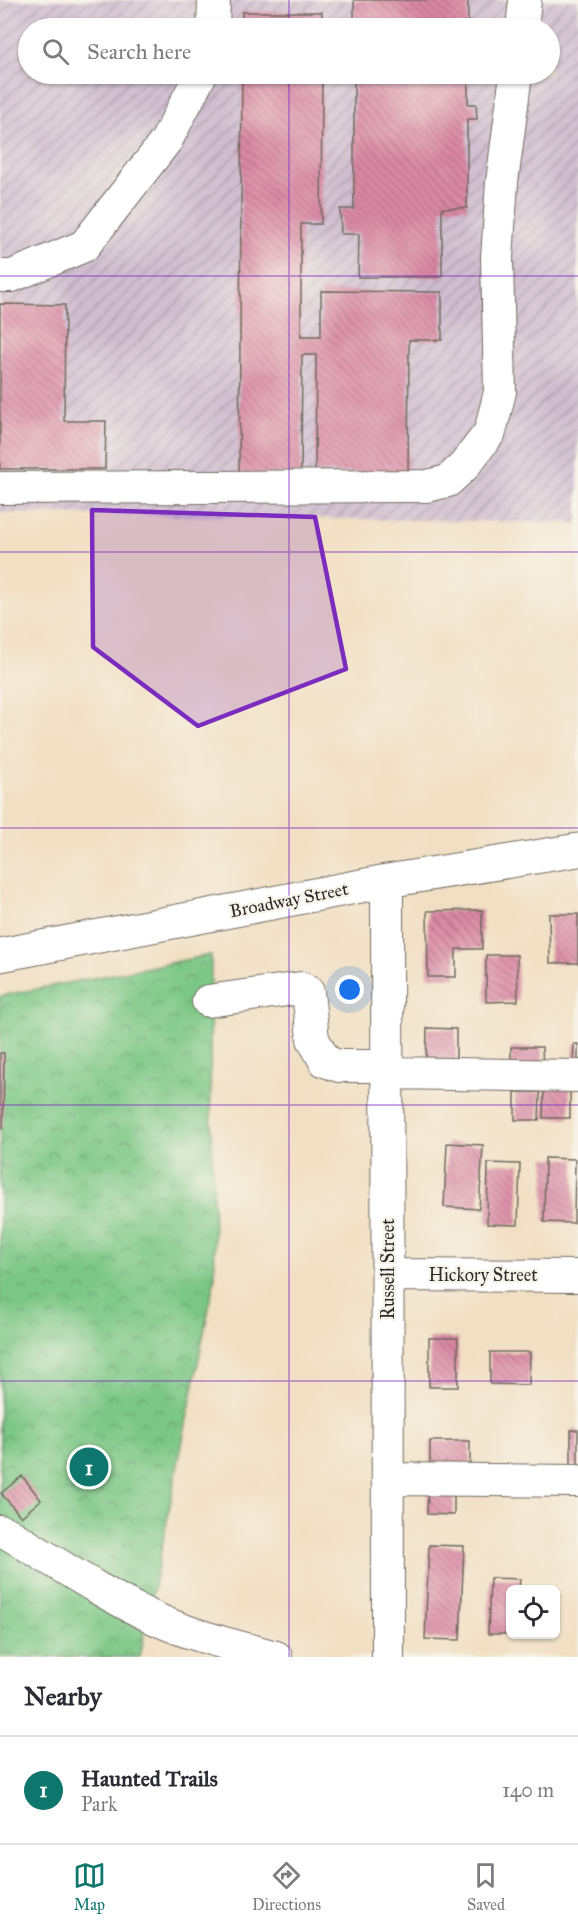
<!DOCTYPE html>
<html lang="en">
<head>
<meta charset="utf-8">
<style>
	:root { --surface:#fff; --page:#f2f2f3; --text:#2b2b33; --muted:#7c7c81; --line:#e1e1e2; --accent:#0f766e }
	body { margin:0; font-family:"IM FELL Great Primer",serif; background:var(--page); color:var(--text) }
	.controls { position:absolute; right:18px; bottom:18px; display:grid; overflow:hidden; border-radius:9px; box-shadow:0 2px 4px #0004 }
	.controls button { width:54px; height:54px; display:grid; place-items:center; padding:0; border:0; border-bottom:2px solid var(--line); background:var(--surface); color:var(--text); font:30px sans-serif }
	.you { position:absolute; left:350px; top:990px; width:21px; height:21px; margin:-15px; border:4px solid #fff; border-radius:50%; background:#1a73e8; box-shadow:0 0 0 9px #1a73e833 }
	.badge { display:grid; place-items:center; width:39px; height:39px; border-radius:50%; background:var(--accent); color:#fff; font-size:20px; font-weight:700 }
	.pin { position:absolute; translate:-50% -50%; border:3px solid #fff; box-shadow:0 2px 6px #0006 }
	.list { margin:0; padding:0; list-style:none }
	h2 { display:flex; justify-content:space-between; align-items:center; height:78px; margin:0; padding:0 24px; font-size:26px }
	h2 small { font-size:20px; font-weight:400; color:var(--muted) }
	.list li { display:grid; grid-template-columns:39px 1fr auto; gap:18px; align-items:center; box-sizing:border-box; height:108px; padding:0 24px; border-top:2px solid var(--line) }
	.list b { display:block; font-size:22px; white-space:nowrap }
	.list p { margin:0; font-size:20px; white-space:nowrap; color:var(--muted) }
	.list em { font-size:20px; font-style:normal; color:var(--muted) }
	.icon { flex:none; width:33px; height:33px; fill:none; stroke:currentColor; stroke-width:2; stroke-linecap:round; stroke-linejoin:round }
	.map { position:relative; flex:none; width:578px; height:1657px; overflow:hidden }
	.search { position:absolute; background:var(--surface); box-shadow:0 2px 4px #0004; left:18px; right:18px; top:18px; height:66px; display:flex; align-items:center; gap:15px; box-sizing:border-box; padding:0 21px; border-radius:33px; color:var(--muted); font-size:22px }
	.sheet { height:186px; background:var(--surface) }
	nav { display:flex; justify-content:space-around; align-items:center; box-sizing:border-box; height:84px; border-top:2px solid var(--line); background:var(--surface); font-size:16px; color:var(--muted) }
	nav a { display:grid; justify-items:center; gap:3px }
	nav .on { color:var(--accent) }
	.map>svg:first-child { display:block }
	.industrial { fill:url(#industrial-furrows); fill-rule:evenodd }
	.park { fill:url(#park-crowns); stroke:#537958; stroke-width:1.5 }
	.building { fill:url(#building-back-hatch) }
	.lines { fill:none; stroke-linecap:round; stroke-linejoin:round }
	.minor-casing { stroke:#706a60; stroke-width:34 }
	.major-casing { stroke:#706a60; stroke-width:35 }
	.minor { stroke:#fff; stroke-width:32 }
	.major { stroke:#fff; stroke-width:33 }
	.marked { fill:#7b2cbf; fill-opacity:0.2; stroke:#7b2cbf; stroke-width:4.5; stroke-linejoin:round }
	.grid { fill:none; stroke:#7b2cbf; stroke-width:1.5; stroke-opacity:0.55 }
	.labels { text-anchor:middle; dominant-baseline:central; stroke-width:4.5; stroke-linejoin:round; paint-order:stroke }
	.street-label { font-size:18px; fill:#2b2b2b; stroke:#f7f3e8 }
</style>
</head>
<body>
<div class="map">
<svg width="578" height="1657" viewBox="0 0 578 1657">
	<defs>
		<pattern id="industrial-furrows" width="10" height="10" patternUnits="userSpaceOnUse" patternTransform="scale(1.5)"><rect width="10" height="10" fill="#cfbdcf"/><path d="M-1 1l2-2M0 10L10 0M9 11l2-2" fill="none" stroke="#a89aa8"/></pattern>
		<pattern id="park-crowns" width="20" height="18" patternUnits="userSpaceOnUse" patternTransform="scale(1.5)"><rect width="20" height="18" fill="#7bc785"/><path d="M2 6a3 3 0 1 1 6 0M12 15a3 3 0 1 1 6 0" fill="none" stroke="#65a26d"/></pattern>
		<pattern id="building-back-hatch" width="6" height="6" patternUnits="userSpaceOnUse" patternTransform="scale(1.5)"><rect width="6" height="6" fill="#db88a4"/><path d="M-1 5l2 2M0 0l6 6M5-1l2 2" fill="none" stroke="#b26f86"/></pattern>
	</defs>
	<rect width="100%" height="100%" fill="#f7f3e8"/>
	<filter id="ink" filterUnits="userSpaceOnUse"><feTurbulence type="fractalNoise" baseFrequency=".0167" numOctaves="2"/><feDisplacementMap in="SourceGraphic" scale="12" xChannelSelector="R" yChannelSelector="G"/><feConvolveMatrix kernelMatrix="1 2 1 2 8 2 1 2 1" color-interpolation-filters="sRGB"/></filter>
	<filter id="wash" filterUnits="userSpaceOnUse"><feTurbulence type="fractalNoise" baseFrequency=".008" numOctaves="4" result="noise"/><feDisplacementMap in="SourceGraphic" scale="24" xChannelSelector="R" yChannelSelector="G"/><feGaussianBlur stdDeviation="1.35" result="paint"/><feColorMatrix in="noise" values="0 0 0 0 0 0 0 0 0 0 0 0 0 0 0 0 0 1.4 0 .05"/><feComposite in="paint" operator="in"/></filter>
	<g filter="url(#wash)">
		<rect width="100%" height="100%" fill="#f1dfc3"/>
		<path class="industrial" d="M 0,0 L 578,0 L 578,523 L 0,513 ZM 28,28 L 550,28 L 550,74 L 28,74 Z"/>
		<path class="park" d="M 211,955 L 210,1064 L 215,1277 L 140,1657 L 0,1657 L 0,996 Z"/>
		<g id="blocks">
			<path class="building" d="M 354,0 L 468,0 L 468,28 L 354,28 Z
				M 242,12 L 322,12 L 322,28 L 242,28 Z
				M 242,74 L 322,74 L 321,224 L 301,224 L 301,336 L 321,336 L 321,291 L 442,292 L 442,340 L 409,340 L 408,473 L 315,472 L 316,355 L 302,355 L 301,474 L 239,474 Z
				M 354,74 L 468,74 L 468,104 L 476,104 L 477,119 L 467,119 L 467,208 L 442,208 L 442,277 L 358,277 L 359,234 L 341,234 L 340,209 L 354,209 Z
				M 0,304 L 65,305 L 64,421 L 106,421 L 105,469 L 0,469 Z
				M 482,910 L 482,949 L 456,949 L 456,977 L 428,977 L 427,911 Z
				M 549,914 L 578,914 L 578,963 L 550,963 Z
				M 486,955 L 517,955 L 518,1001 L 486,1002 Z
				M 427,1028 L 456,1029 L 456,1067 L 426,1067 Z
				M 574,1044 L 578,1044 L 578,1070 L 573,1070 Z
				M 511,1047 L 542,1047 L 543,1069 L 511,1069 Z
				M 0,1053 L 4,1053 L 3,1128 L 0,1128 Z
				M 544,1087 L 570,1087 L 570,1118 L 543,1118 Z
				M 515,1092 L 540,1092 L 539,1120 L 515,1120 Z
				M 447,1143 L 483,1145 L 479,1209 L 444,1207 Z
				M 545,1158 L 575,1159 L 574,1223 L 544,1222 Z
				M 488,1163 L 520,1164 L 518,1225 L 487,1224 Z
				M 429,1338 L 458,1338 L 458,1387 L 429,1387 Z
				M 490,1352 L 530,1352 L 529,1385 L 490,1384 Z
				M 571,1430 L 578,1430 L 578,1466 L 571,1466 Z
				M 430,1441 L 470,1441 L 470,1471 L 430,1471 Z
				M 22,1476 L 41,1500 L 21,1517 L 1,1493 Z
				M 428,1489 L 454,1490 L 454,1515 L 427,1514 Z
				M 429,1545 L 464,1546 L 460,1640 L 425,1639 Z
				M 490,1578 L 520,1579 L 519,1590 L 510,1590 L 510,1634 L 488,1634 Z"/>
		</g>
	</g>
	<g filter="url(#ink)">
		<use href="#blocks" fill-opacity="0" stroke="#706a60" stroke-width="1.5"/>
		<g class="lines">
			<g class="minor-casing">
				<path id="minor" d="M 213,28 L 214,0
					M 522,28 L 525,0
					M 0,276 L 12,276 L 84,246 L 166,141 L 201,74
					M 0,488 L 427,486 L 448,481 L 464,466 L 490,432 L 500,392 L 497,258 L 502,182 L 516,74
					M 387,881 L 388,1657
					M 208,1001 L 301,988 L 308,992 L 313,1039 L 325,1061 L 339,1066 L 387,1066
					M 387,1073 L 578,1076
					M 388,1275 L 578,1276
					M 388,1479 L 578,1481
					M 0,1531 L 7,1533 C 55,1562 103,1594 154,1618 C 192,1636 236,1646 276,1657"/>
			</g>
			<g class="major-casing">
				<path id="major" d="M 0,955 L 387,881 L 578,850"/>
			</g>
			<use href="#minor" class="minor"/>
			<use href="#major" class="major"/>
		</g>
	</g>
	<path class="marked" d="M 92,510 L 315,517 L 346,669 L 198,726 L 93,647 Z"/>
	<path class="grid" d="M 289,0 L 289,28M 289,74 L 289,1657M 0,276 L 578,276M 0,552 L 578,552M 0,828 L 578,828M 0,1105 L 578,1105M 0,1381 L 578,1381"/>
	<g class="labels">
		<g class="street-label">
			<text transform="translate(289 900) rotate(-11)">Broadway Street</text>
			<text transform="translate(388 1269) rotate(-90)">Russell Street</text>
			<text x="483" y="1275">Hickory Street</text>
		</g>
	</g>
</svg>
<div class="controls">
<button><svg class="icon" aria-label="locate" viewBox="0 0 24 24"><circle cx="12" cy="12" r="6"/><path d="M12 2v4M12 18v4M2 12h4M18 12h4"/></svg></button>
</div>
<div class="you"></div>
<div class="pin badge" style="left:89px;top:1467px">1</div>
<div class="search"><svg class="icon" aria-label="search" viewBox="0 0 24 24"><circle cx="10" cy="10" r="6"/><path d="M15 15l6 6"/></svg>Search here</div>
</div>
<section class="sheet">
<h2>Nearby<small></small></h2>
<ul class="list">
<li><span class="badge">1</span><div><b>Haunted Trails</b><p>Park</p></div><em>140 m</em></li>
</ul>
</section>
<nav>
<a class="on"><svg class="icon" aria-label="map" viewBox="0 0 24 24"><path d="M3 6l6-2 6 2 6-2v14l-6 2-6-2-6 2zM9 4v14M15 6v14"/></svg>Map</a>
<a><svg class="icon" aria-label="directions" viewBox="0 0 24 24"><path d="M12 3l9 9-9 9-9-9zM9 14v-3h6M13 9l2 2-2 2"/></svg>Directions</a>
<a><svg class="icon" aria-label="saved" viewBox="0 0 24 24"><path d="M7 4h10v16l-5-4-5 4z"/></svg>Saved</a>
</nav>
</body>
</html>
